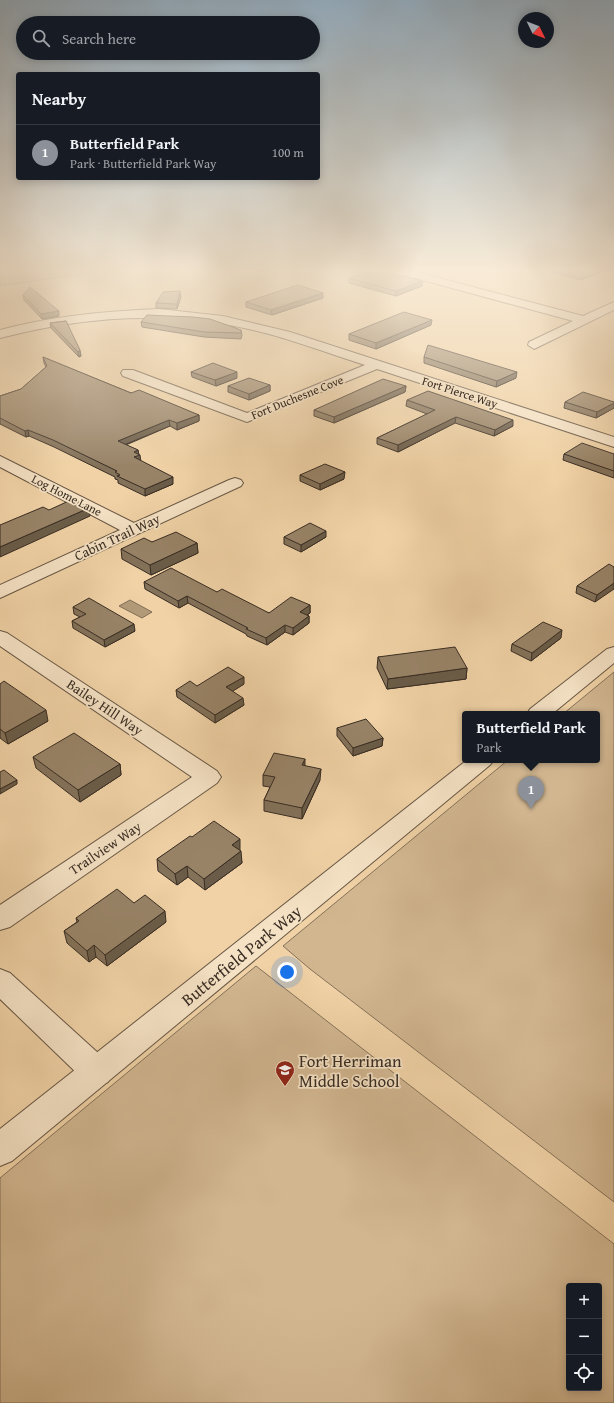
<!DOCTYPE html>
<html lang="en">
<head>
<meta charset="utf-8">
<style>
	:root { --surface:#171b24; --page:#242831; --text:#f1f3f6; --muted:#9ea1a6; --line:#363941; --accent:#8c9099 }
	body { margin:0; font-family:"Gentium Book Plus",serif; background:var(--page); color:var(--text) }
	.controls { position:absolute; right:12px; bottom:12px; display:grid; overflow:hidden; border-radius:4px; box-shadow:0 2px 10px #0003 }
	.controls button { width:36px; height:36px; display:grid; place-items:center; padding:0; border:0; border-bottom:1px solid var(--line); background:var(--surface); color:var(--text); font:20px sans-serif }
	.compass { position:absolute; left:518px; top:12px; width:36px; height:36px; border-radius:50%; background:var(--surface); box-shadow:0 2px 10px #0003; rotate:133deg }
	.you { position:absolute; left:287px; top:972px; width:14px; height:14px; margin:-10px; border:3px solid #fff; border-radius:50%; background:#1a73e8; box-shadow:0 0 0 6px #1a73e833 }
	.badge { display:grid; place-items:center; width:26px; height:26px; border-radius:50%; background:var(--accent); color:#fff; font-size:13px; font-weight:700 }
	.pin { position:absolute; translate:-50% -33px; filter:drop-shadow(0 1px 2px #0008) }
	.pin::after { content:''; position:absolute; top:21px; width:14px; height:12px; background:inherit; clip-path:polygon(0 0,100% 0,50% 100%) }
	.popup { position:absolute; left:462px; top:711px; width:138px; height:52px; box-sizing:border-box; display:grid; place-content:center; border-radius:4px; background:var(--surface); filter:drop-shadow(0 1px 3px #0005); font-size:13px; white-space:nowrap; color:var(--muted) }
	.popup b { font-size:15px; color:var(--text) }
	.popup::after { content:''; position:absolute; left:50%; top:100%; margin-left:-8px; border:8px solid transparent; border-top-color:var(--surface) }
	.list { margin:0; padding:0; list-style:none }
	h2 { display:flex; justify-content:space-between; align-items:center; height:52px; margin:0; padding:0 16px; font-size:17px }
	h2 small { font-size:13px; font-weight:400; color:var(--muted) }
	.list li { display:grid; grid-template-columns:26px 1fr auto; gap:12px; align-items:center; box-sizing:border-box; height:56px; padding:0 16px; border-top:1px solid var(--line) }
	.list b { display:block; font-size:15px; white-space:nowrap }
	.list p { margin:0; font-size:13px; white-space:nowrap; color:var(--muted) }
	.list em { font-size:13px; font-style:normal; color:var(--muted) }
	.icon { flex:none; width:22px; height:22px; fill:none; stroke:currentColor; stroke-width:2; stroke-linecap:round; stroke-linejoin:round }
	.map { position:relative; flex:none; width:614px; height:1403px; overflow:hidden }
	.search { position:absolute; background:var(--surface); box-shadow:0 2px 10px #0003; left:16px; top:16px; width:304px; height:44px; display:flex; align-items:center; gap:10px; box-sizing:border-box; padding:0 14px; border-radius:22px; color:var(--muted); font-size:15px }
	.panel { position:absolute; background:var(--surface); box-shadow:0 2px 10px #0003; left:16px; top:72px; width:304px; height:108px; border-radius:4px }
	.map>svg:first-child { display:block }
	.green { fill:#d1b690; stroke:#85725a; fill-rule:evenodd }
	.water { fill:#b29a79; stroke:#826e57 }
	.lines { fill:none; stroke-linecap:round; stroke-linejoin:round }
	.minor-casing { stroke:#675644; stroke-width:2 }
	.tertiary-casing { stroke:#675644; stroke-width:2 }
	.minor { fill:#f5e2c5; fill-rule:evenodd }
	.tertiary { fill:#f5e2c5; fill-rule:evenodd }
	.wall { fill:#837159; stroke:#392d23 }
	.shaded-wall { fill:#6a5c48; stroke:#392d23 }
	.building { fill:#988367; stroke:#392d23 }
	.labels { text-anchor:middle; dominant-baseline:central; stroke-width:3.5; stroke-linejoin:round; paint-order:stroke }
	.far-street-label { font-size:12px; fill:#392d23; stroke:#f5e2c5 }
	.street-label { font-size:14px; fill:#392d23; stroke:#f5e2c5 }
	.near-street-label { font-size:17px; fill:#392d23; stroke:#f5e2c5 }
	.near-poi-label { font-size:17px; fill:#392d23; stroke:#f5e2c5; text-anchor:start }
</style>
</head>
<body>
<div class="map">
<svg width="614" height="1403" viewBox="0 0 614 1403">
	<rect width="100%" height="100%" fill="#f0d2a6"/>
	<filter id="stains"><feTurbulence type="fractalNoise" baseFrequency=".005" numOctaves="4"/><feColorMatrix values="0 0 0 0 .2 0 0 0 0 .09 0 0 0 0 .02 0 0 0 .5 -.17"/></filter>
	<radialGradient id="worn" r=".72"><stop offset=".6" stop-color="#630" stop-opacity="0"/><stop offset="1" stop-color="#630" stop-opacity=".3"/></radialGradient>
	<path class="green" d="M 0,269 L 117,269 L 0,286 Z
		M 614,672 L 614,1202 L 310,969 L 283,946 L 508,760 L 597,760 L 597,714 L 563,714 Z
		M 256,966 L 614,1244 L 614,1403 L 0,1403 L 0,1178 ZM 569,1286 L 599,1286 L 599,1388 L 569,1388 Z"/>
	<path class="water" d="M 130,600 L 152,612 L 142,618 L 119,606 Z"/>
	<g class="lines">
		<g class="minor-casing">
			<path id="minor" d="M 393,269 L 416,272 L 583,316 L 614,302 L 614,310 L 534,349 L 528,345 L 529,342 L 573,321 L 415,278 L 392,274 L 391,272 Z
				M 604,269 L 614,269 L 614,273 L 605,271 Z
				M 159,309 L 223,316 L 290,332 L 614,437 L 614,447 L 377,369 L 247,422 L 123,376 L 121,373 L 123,370 L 133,370 L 247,413 L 365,365 C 318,350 271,331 222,324 C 145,312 75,319 0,338 L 0,330 C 52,316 106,311 159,309 Z
				M 0,456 L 134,523 L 229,480 L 235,478 L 241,480 L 243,483 L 241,486 L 0,598 L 0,585 L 120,530 L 0,467 Z
				M 0,631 L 7,633 L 217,771 L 221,777 L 217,783 L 10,927 L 0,930 L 0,905 L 192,777 L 0,646 Z
				M 0,969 L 10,973 L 108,1062 L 113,1072 L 108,1082 L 97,1086 L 86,1082 L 0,999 Z"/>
		</g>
		<g class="tertiary-casing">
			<path id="tertiary" d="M 614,647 L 614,663 L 552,714 L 527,714 L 530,709 L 607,649 Z
				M 467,760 L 494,760 L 490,765 L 12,1161 L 0,1166 L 0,1129 Z"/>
		</g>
		<use href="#minor" class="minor"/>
		<use href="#tertiary" class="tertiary"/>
	</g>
	<path class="wall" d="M 540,269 L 603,269 L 603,271 L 581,280 Z
		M 349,278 L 422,281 L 422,286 L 396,296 L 349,283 Z
		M 23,295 L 59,316 L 42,319 L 24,300 Z
		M 181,297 L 177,309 L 156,308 L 156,303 Z
		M 323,298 L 272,315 L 246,307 L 246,302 Z
		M 66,321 L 81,356 L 79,357 L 51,328 L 50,323 Z
		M 141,322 L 241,330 L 242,335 L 241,339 L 204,337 L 142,327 Z
		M 431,325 L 376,349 L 349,340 L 349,334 Z
		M 43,357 L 131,393 L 199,415 L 199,421 L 177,430 L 170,426 L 126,445 L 138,450 L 140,461 L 173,484 L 145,496 L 118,483 L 118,480 L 115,479 L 115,477 L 54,447 L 29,436 L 26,437 L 0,424 L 0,396 L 21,389 L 46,367 L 44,363 Z
		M 424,357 L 516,378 L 496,387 L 424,363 Z
		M 191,372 L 237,378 L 216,386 L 192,377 Z
		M 270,385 L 270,391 L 249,400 L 228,392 L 228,386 Z
		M 406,386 L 405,392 L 334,423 L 314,416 L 314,410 Z
		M 407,400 L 513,426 L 494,436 L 455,423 L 398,452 L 377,444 L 377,438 L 427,414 L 406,406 Z
		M 565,402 L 614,402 L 614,408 L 596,418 L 564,408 Z
		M 564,454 L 614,454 L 614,478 L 563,460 Z
		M 300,475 L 344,479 L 320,490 L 300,481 Z
		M 284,537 L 326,537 L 301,552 L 284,544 Z
		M 152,542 L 197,543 L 198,553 L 151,575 L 122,559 L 121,549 Z
		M 614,567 L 595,602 L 576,593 L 577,586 Z
		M 144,582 L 217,592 L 269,613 L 310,605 L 310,613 L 307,615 L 309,616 L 309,623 L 293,635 L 285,632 L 267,645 L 247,636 L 246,634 L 188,603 L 179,608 L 145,589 Z
		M 73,607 L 135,631 L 105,647 L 73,628 L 72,621 L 80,617 L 74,614 Z
		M 561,638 L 531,661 L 511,651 L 512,644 Z
		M 378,657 L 467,668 L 466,679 L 387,689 L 377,668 Z
		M 0,684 L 48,721 L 8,744 L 0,738 Z
		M 244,684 L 232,691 L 244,705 L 215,723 L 177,697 L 176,690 L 197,686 Z
		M 337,728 L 383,738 L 382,746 L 353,756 L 337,736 Z
		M 33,757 L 120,764 L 121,775 L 80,802 L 36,768 Z
		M 305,766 L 320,780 L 302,819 L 264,811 L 264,800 L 270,787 L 263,786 L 263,775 Z
		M 192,837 L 240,851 L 242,863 L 205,890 L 188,877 L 177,885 L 158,871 L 157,859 Z
		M 134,903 L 166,922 L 107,966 L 96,957 L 89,962 L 67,943 L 64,931 L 77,922 L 76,918 Z"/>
	<path class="shaded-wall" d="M 588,269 L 603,269 L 603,271 L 581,280 L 582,272 Z
		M 422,281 L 422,286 L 396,296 L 396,291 Z
		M 180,291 L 181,297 L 177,309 L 177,304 Z
		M 323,293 L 323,298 L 272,315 L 271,310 Z
		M 59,311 L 59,316 L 42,319 L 41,314 Z
		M 432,320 L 431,325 L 376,349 L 376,343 Z
		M 80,350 L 81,356 L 79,357 L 78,352 Z
		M 237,372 L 237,378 L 216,386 L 215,380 Z
		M 517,372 L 516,378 L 496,387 L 497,381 Z
		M 270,385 L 270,391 L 249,400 L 249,394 Z
		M 406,386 L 405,392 L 334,423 L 334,417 Z
		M 614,403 L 614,408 L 596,418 L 597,412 Z
		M 199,415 L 199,421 L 177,430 L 177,423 Z
		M 456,417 L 455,423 L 398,452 L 398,445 Z
		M 169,420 L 170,426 L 119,447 L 118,441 Z
		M 513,420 L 513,426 L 494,436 L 495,430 Z
		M 28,430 L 29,436 L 26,437 L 25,431 Z
		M 138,450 L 139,455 L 140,455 L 141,462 L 135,464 L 134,452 Z
		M 345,472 L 344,479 L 320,490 L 320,484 Z
		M 173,477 L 173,484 L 145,496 L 145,489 Z
		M 89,508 L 90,516 L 0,557 L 0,547 Z
		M 326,531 L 326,537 L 301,552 L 301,545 Z
		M 197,543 L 198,553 L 151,575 L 150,565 Z
		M 614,583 L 614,589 L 595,602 L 597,595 Z
		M 187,596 L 188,603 L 179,608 L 178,601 Z
		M 310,605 L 310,613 L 300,619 L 300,612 Z
		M 309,616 L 309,623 L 293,635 L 293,628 Z
		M 134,624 L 135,631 L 105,647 L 104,640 Z
		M 285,625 L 285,632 L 267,645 L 266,638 Z
		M 562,630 L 561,638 L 531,661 L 532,653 Z
		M 467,668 L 466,679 L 387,689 L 388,679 Z
		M 244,677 L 244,684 L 227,695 L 226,687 Z
		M 243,698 L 244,705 L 215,723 L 215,715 Z
		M 46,710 L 48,721 L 8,744 L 5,733 Z
		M 383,738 L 382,746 L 353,756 L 353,748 Z
		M 305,759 L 305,771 L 302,765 Z
		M 120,764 L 121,775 L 80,802 L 78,790 Z
		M 321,769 L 320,780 L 302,819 L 302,808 Z
		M 17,780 L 17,784 L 0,794 L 0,789 Z
		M 240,839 L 240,851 L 232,845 Z
		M 241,851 L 242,863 L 205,890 L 204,879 Z
		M 187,866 L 188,877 L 177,885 L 175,874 Z
		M 165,911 L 166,922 L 107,966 L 105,955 Z
		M 94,945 L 96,957 L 89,962 L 87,951 Z"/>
	<path class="building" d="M 373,269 L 378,269 L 422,281 L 396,291 L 349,278 Z
		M 573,269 L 588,269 L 582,272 Z
		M 298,285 L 323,293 L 271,310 L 246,302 Z
		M 30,287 L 59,311 L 41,314 L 23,295 Z
		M 180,291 L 177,304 L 156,303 L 163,292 Z
		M 404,312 L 432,320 L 376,343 L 349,334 Z
		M 147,315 L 193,317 L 210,319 L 241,330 L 241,333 L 204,332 L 141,322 Z
		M 66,321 L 80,350 L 78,352 L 50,323 Z
		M 428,345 L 517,372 L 497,381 L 424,357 Z
		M 43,357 L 131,393 L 139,390 L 199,415 L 177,423 L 169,420 L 118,441 L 138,450 L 134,452 L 140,455 L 134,457 L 173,477 L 145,489 L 117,476 L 120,475 L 115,472 L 117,471 L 53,440 L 28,430 L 25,431 L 0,418 L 0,396 L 21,389 L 47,366 Z
		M 213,363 L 237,372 L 215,380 L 191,372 Z
		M 249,378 L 270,385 L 249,394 L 228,386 Z
		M 383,379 L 406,386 L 334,417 L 314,410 Z
		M 428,391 L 513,420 L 495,430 L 456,417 L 398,445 L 377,438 L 435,410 L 407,400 Z
		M 583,392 L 614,402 L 614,403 L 597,412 L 565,402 Z
		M 582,443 L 614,454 L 614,471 L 564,454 Z
		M 325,464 L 345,472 L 320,484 L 300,475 Z
		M 73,499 L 89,508 L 0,547 L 0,525 L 43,507 L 49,510 Z
		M 310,523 L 326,531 L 301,545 L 284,537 Z
		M 176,532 L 197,543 L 150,565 L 121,549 L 144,538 L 152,542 Z
		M 609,564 L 614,567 L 614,583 L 597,595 L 577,586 Z
		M 171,568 L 217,592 L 222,589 L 269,613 L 291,597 L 310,605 L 300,612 L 309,616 L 293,628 L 285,625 L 266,638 L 246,629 L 248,628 L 187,596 L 178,601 L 144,582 Z
		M 89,598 L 134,624 L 104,640 L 72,621 L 86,614 L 73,607 Z
		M 543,622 L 562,630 L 532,653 L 512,644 Z
		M 455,647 L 467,668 L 388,679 L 378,657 Z
		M 228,667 L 244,677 L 226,687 L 243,698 L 215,715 L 176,690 L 190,681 L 197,686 Z
		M 4,681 L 46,710 L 5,733 L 0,729 L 0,684 Z
		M 366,719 L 383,738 L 353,748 L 337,728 Z
		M 74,733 L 120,764 L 78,790 L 33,757 Z
		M 274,753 L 305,759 L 302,765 L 321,769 L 302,808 L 264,800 L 275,777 L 263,775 Z
		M 4,770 L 17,780 L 0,789 L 0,772 Z
		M 214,821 L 240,839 L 232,845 L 241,851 L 204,879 L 187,866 L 175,874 L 157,859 L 190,836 L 192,837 Z
		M 117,889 L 134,903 L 145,895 L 165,911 L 105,955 L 94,945 L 87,951 L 64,931 L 79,921 L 76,918 Z"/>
	<linearGradient id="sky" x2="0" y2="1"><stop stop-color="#92aabc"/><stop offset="0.58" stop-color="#f8ebd7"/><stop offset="1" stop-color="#f8ebd7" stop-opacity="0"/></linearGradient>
	<rect width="614" height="466" fill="url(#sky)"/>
	<defs>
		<g id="school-pin" transform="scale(1)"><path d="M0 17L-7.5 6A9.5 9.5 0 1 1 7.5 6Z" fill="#8f2418" stroke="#f5e2c5"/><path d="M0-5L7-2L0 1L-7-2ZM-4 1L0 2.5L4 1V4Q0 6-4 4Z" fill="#fff"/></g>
	</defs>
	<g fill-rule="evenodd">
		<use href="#school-pin" x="285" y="1070"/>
	</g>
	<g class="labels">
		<g class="far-street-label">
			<text transform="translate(460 392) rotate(18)">Fort Pierce Way</text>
			<text transform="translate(297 397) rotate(-22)">Fort Duchesne Cove</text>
			<text transform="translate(67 495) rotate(27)">Log Home Lane</text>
		</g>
		<g class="street-label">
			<text transform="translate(117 537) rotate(-25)">Cabin Trail Way</text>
			<text transform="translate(105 707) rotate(34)">Bailey Hill Way</text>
			<text transform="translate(105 848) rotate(-34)">Trailview Way</text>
		</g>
		<g class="near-street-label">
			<text transform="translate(241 955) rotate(-39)">Butterfield Park Way</text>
		</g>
		<g class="near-poi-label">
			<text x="299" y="1060">Fort Herriman<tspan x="299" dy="20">Middle School</tspan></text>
		</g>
	</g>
	<rect width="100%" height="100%" filter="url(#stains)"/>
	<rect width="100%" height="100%" fill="url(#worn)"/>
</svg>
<div class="controls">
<button>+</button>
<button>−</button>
<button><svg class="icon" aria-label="locate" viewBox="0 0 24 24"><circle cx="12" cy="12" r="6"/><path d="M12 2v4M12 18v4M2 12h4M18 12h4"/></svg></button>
</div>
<svg class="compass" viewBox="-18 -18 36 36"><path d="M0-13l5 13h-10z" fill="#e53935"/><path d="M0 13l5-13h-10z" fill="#9ea1a6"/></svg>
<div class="you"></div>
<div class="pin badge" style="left:531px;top:809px">1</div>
<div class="popup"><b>Butterfield Park</b>Park</div>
<div class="search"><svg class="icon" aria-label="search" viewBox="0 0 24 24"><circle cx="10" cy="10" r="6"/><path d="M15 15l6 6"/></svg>Search here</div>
<section class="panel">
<h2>Nearby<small></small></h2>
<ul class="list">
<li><span class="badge">1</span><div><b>Butterfield Park</b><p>Park · Butterfield Park Way</p></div><em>100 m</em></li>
</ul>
</section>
</div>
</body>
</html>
